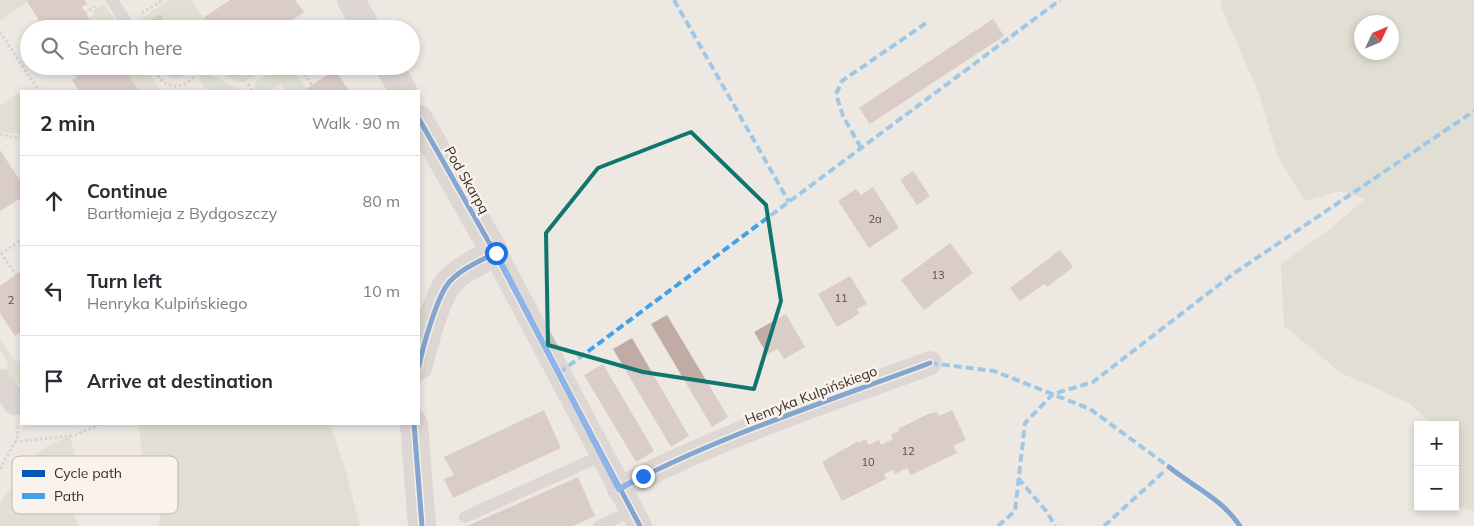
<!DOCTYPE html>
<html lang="en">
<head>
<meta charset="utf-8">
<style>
	:root { --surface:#fff; --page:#f7f7f7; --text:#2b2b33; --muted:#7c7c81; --line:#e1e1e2 }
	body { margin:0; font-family:Mulish,sans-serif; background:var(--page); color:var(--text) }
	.controls { position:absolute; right:15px; bottom:15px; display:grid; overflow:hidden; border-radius:0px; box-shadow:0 2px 8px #0003 }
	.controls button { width:45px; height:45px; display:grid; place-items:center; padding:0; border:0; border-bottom:1px solid var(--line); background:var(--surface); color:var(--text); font:25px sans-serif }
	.compass { position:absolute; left:1354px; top:15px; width:45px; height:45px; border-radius:50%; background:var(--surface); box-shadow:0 2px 8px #0003; rotate:46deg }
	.stop { position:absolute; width:15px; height:15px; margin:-11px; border:4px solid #1a73e8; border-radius:50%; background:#fff }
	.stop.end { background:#1a73e8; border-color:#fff; box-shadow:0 1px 5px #0008 }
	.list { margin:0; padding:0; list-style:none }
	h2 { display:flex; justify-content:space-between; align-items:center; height:65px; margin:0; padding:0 20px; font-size:21px }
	h2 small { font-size:16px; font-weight:400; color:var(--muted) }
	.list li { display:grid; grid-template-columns:32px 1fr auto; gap:15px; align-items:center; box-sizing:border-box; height:90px; padding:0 20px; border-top:1px solid var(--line) }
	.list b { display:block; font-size:19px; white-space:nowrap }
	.list p { margin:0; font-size:16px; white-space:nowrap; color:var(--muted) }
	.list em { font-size:16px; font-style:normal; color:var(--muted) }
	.icon { flex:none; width:28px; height:28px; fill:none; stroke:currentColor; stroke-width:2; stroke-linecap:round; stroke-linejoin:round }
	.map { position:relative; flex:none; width:1474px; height:526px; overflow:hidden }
	.search { position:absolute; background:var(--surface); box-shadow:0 2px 8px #0003; left:20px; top:20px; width:400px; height:55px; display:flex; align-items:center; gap:12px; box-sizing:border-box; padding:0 18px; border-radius:28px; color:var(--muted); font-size:19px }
	.panel { position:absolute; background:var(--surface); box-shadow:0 2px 8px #0003; left:20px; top:90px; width:400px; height:335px; border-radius:0px }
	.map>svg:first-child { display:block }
	.green { fill:#d1d3be; fill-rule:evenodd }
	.building { fill:#c1aba5 }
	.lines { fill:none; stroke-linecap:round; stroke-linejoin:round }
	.path { stroke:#c0b8b4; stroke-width:3; stroke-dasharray:2.5 2.5; stroke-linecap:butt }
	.service { stroke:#c7c0bc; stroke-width:12 }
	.minor { stroke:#c7c0bc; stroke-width:24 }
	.tertiary { stroke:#c7c0bc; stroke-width:28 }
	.quiet { stroke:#3fa3eb; stroke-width:4; stroke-dasharray:8 4; stroke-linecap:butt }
	.cycleway-casing { stroke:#faf2eb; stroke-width:8 }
	.cycleway { stroke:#0057b8; stroke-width:5 }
	.route { stroke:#1a73e8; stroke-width:6 }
	.marked { fill:none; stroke:#0f766e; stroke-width:4; stroke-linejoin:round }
	.labels { text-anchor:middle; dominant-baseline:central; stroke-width:5; stroke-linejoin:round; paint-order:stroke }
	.number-label { font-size:11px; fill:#5a4c49 }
	.street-label { font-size:14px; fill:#382d2a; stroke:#faf2eb }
	.key { fill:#faf2eb; stroke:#c0b7b1; stroke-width:1 }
	.key-label { font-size:14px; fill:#382d2a }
</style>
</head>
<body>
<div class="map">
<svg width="1474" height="526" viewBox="0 0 1474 526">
	<rect width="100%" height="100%" fill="#eee8e3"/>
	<path class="green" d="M 0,0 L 30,0 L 0,21 Z
		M 169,0 L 191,0 L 210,29 L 168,29 L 159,14 L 139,28 L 137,25 L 139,20 Z
		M 1222,0 L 1474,0 L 1474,511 L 1455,506 L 1455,425 L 1433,425 L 1409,403 L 1341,373 L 1284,326 L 1281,264 L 1330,229 L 1365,199 L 1339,191 L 1305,201 L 1278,157 L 1259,94 L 1220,4 ZM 1362,22 L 1392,22 L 1392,52 L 1362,52 Z
		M 104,4 L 121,29 L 96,29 L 89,18 L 94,15 L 92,11 Z
		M 163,66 L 191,66 L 191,67 C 187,77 179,81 169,77 Z
		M 207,66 L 235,66 L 242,77 L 259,66 L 269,66 L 244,82 L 238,82 Z
		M 279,66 L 291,66 L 306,89 L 286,91 L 281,84 L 270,91 L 257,91 L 254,86 L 256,82 L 275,69 L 276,71 Z
		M 141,68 L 146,69 L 161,91 L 139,91 L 129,76 Z
		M 203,71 L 243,91 L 211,91 L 208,87 L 205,89 L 199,80 Z
		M 21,91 L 21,135 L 0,131 L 0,106 Z
		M 0,339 L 14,360 L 21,362 L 21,384 L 12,381 L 5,371 L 8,363 L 0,350 Z
		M 139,424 L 330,424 L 347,475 L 360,526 L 158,526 L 161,513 L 144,477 Z
		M 70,435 L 79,472 L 74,514 L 78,526 L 0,526 L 0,502 L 38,452 Z"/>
	<path class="building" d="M 30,0 L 85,0 L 87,4 L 82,7 L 96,29 L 38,29 L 35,23 L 39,20 L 27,2 Z
		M 230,0 L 295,0 L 304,12 L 279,29 L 210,29 L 203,18 Z
		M 160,14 L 169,28 L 148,29 L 145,24 Z
		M 993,19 L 1004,36 L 870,124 L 859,108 Z
		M 69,66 L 129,66 L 133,73 L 129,76 L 139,91 L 79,91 L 72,80 L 77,77 Z
		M 335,70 L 349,91 L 303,91 L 315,83 Z
		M 0,150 L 21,182 L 21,198 L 0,211 Z
		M 913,171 L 930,196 L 917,205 L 900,180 Z
		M 873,187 L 899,228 L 869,248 L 838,201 L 856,189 L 861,195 Z
		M 950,243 L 973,273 L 924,310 L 901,280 Z
		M 1060,250 L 1073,267 L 1047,287 L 1044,284 L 1020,301 L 1010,288 Z
		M 21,271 L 21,332 L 15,336 L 0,313 L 0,286 Z
		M 850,276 L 867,304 L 857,309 L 859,314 L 837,327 L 818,294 Z
		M 786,314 L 805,347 L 784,359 L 778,349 L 767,354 L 754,332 Z
		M 667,315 L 728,417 L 712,427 L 651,324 Z
		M 632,338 L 689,436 L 671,447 L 613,349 Z
		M 603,364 L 654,451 L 636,462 L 584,375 Z
		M 544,410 L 561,448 L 453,498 L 444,479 L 454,475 L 444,457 Z
		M 952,410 L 966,440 L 953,446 L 957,453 L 911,475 L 907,468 L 895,474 L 893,470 L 884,474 L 886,479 L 842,501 L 822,462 L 858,441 L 858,443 L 866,439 L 869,445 L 879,440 L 881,445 L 893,439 L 891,435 L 899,431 L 898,429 L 928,414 L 937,412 L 939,416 Z
		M 578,477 L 595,516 L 573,526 L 467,526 Z"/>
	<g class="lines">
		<path class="path" d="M 85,13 L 95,6
			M 142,13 L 163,0
			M 0,32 L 39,91
			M 154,66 C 160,93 192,92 199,66
			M 299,66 L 312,85
			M 130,68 L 132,66
			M 248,84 L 252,91
			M 0,134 L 21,139
			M 1,253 L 16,275
			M 1,254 L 21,240
			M 15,442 L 76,435 L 100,424
			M 0,469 L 18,436 L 17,426"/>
		<path class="service" d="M 112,0 L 130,29
			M 465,517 L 601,456
			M 599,526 L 632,511"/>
		<path class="minor" d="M 495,253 L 640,526
			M 0,381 L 15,403 L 21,399
			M 619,489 C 718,436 826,402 930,363"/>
		<path class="tertiary" d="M 351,0 L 367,29
			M 389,66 L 403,91
			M 419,119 L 495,253 C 480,261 458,270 447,285 C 436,301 423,346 419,366
			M 414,424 L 422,526"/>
		<path class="quiet" d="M 674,0 L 789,202
			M 861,148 L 843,116 L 836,94 L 842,81 L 929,21
			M 930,363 L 994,371 L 1090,409 L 1172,469
			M 559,373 L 1060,0
			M 1018,478 L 1047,512 L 1055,526
			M 998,526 L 1015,511 L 1025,423 L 1053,394 L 1093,382 L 1233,274 L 1474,111
			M 1104,526 L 1169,467"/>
		<g class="cycleway-casing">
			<path id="cycleway" d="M 419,119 L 495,253 L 640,526
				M 419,366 C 423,346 436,301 447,285 C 458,270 480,261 495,253
				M 414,424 L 422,526
				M 1169,467 C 1195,488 1221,498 1240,526
				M 619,489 C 718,436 826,402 930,363"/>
		</g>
		<use href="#cycleway" class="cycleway"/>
	</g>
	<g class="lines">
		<path class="route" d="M 496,253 L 619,489 L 643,476"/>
	</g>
	<path d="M0 0H1474V526H0ZM 691,132 L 766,205 L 781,301 L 754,389 L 643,372 L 548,345 L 546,233 L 598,168 Z" fill="#eee8e3" fill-opacity=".55" fill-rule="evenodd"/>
	<path class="marked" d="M 691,132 L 766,205 L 781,301 L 754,389 L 643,372 L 548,345 L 546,233 L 598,168 Z"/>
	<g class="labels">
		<g class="number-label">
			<text x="875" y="219">2a</text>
			<text x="938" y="275">13</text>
			<text x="841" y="298">11</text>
			<text x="11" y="300">2</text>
			<text x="908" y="451">12</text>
			<text x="868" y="462">10</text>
		</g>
		<g class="street-label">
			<text transform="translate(467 180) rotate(60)">Pod Skarpą</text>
			<text transform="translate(811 395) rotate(-21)">Henryka Kulpińskiego</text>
		</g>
	</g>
	<rect x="12" y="456" width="166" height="58" rx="8" class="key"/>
	<rect x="22" y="470" width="23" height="7" fill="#0057b8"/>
	<rect x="22" y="493" width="23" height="6" fill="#3fa3eb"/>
	<g class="key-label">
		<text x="54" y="478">Cycle path</text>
		<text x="54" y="501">Path</text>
	</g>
</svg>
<div class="controls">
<button>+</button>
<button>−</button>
</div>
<svg class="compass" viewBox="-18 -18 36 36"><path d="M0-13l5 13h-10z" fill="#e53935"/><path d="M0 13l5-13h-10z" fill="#7c7c81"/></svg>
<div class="stop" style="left:496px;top:253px"></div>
<div class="stop end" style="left:643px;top:476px"></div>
<div class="search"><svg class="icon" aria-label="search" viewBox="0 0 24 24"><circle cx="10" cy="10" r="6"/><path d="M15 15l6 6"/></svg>Search here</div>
<section class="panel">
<h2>2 min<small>Walk · 90 m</small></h2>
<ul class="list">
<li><svg class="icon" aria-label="ahead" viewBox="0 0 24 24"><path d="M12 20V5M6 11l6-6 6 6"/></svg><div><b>Continue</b><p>Bartłomieja z Bydgoszczy</p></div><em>80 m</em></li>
<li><svg class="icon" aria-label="left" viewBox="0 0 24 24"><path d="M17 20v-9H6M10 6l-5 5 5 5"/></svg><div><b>Turn left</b><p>Henryka Kulpińskiego</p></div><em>10 m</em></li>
<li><svg class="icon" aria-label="arrive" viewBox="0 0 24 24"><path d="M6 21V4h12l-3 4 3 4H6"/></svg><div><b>Arrive at destination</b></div></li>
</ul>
</section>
</div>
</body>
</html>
